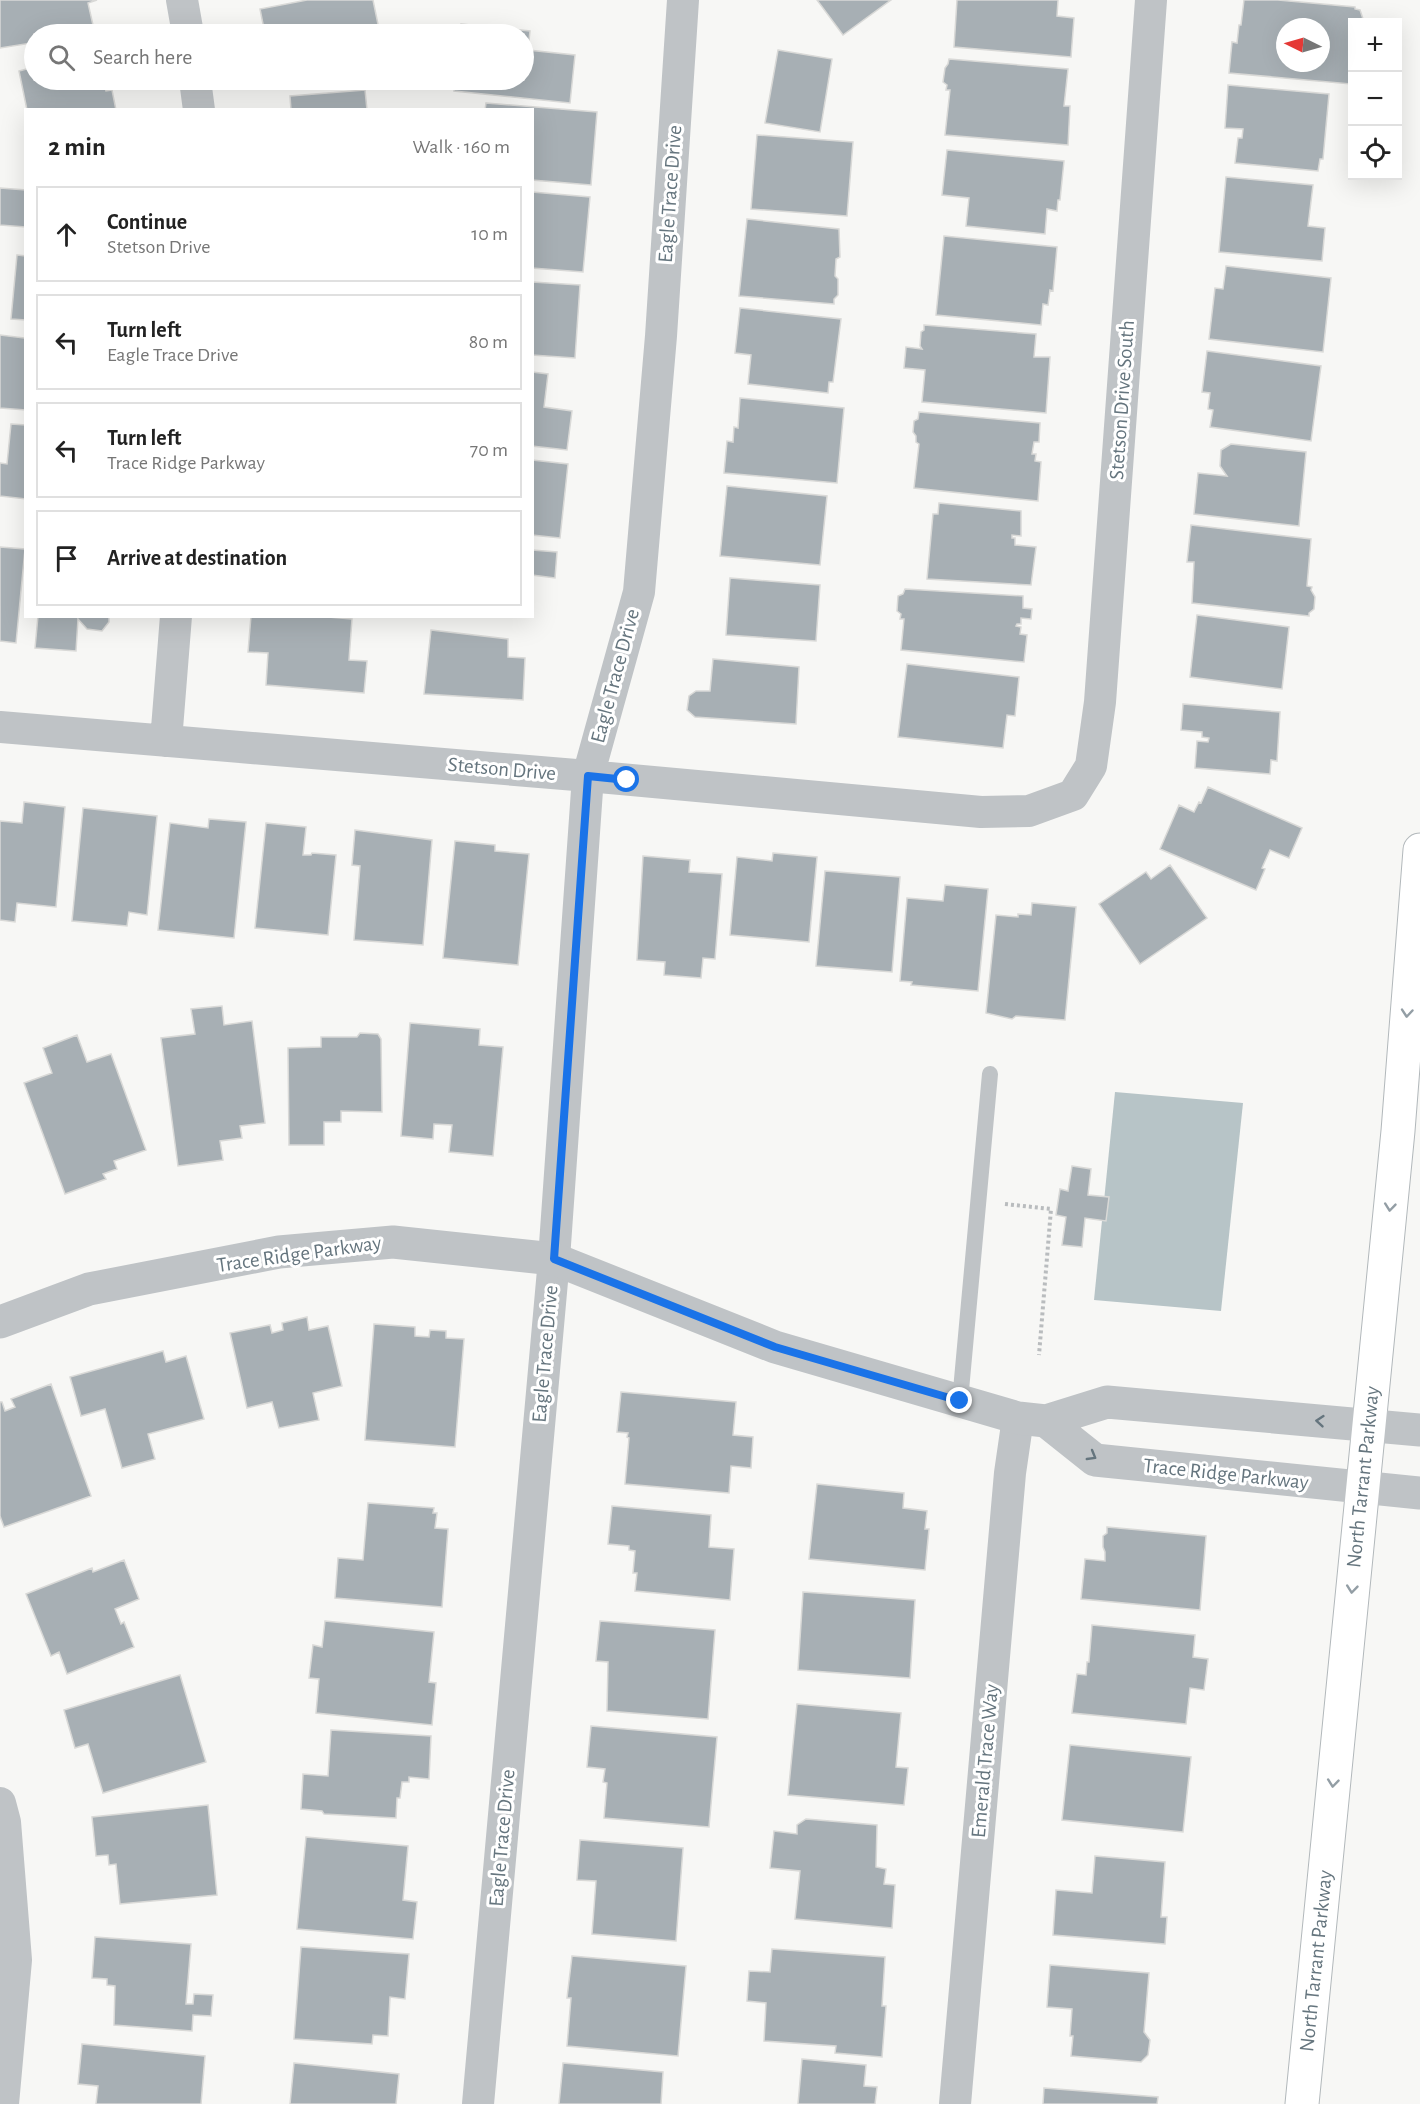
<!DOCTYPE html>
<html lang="en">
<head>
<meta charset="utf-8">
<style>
	:root { --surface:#fff; --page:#f2f2f2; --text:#222; --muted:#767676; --line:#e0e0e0 }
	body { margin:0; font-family:"Alegreya Sans",sans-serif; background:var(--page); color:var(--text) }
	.controls { position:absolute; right:18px; top:18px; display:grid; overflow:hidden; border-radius:0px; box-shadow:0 6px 24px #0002 }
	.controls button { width:54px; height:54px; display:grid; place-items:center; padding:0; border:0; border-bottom:2px solid var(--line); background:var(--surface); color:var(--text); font:30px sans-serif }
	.compass { position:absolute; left:1276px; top:18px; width:54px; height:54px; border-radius:50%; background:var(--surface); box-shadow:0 6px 24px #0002; rotate:275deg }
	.stop { position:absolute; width:18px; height:18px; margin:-14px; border:4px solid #1a73e8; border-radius:50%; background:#fff }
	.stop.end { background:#1a73e8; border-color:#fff; box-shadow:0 2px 6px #0008 }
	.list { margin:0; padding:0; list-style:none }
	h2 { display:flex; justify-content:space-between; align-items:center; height:78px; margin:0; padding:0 24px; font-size:26px }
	h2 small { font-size:20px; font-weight:400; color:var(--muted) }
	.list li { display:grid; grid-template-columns:39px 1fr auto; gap:18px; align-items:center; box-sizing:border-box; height:96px; margin:0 12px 12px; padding:0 12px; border:2px solid var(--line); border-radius:0px }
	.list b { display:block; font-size:22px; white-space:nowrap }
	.list p { margin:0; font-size:20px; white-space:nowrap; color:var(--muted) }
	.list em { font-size:20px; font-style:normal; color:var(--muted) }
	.icon { flex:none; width:33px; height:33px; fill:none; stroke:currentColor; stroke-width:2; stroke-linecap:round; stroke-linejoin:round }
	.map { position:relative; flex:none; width:1420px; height:2104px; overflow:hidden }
	.search { position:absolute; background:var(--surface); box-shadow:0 6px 24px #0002; left:24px; top:24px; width:510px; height:66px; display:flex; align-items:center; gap:15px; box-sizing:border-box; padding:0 21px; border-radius:33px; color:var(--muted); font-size:22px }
	.panel { position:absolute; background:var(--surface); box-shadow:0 6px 24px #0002; left:24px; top:108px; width:510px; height:510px; border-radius:0px }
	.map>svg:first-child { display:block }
	.water { fill:#b7c4c7 }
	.building { fill:#a7afb4; stroke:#d9d9d7; stroke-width:1.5; fill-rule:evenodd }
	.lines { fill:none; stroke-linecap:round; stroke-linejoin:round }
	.primary-casing { stroke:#b2b8bb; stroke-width:35 }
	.path { stroke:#b9bcbe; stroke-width:4; stroke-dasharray:3 3; stroke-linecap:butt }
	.service { stroke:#bfc3c6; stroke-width:16 }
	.minor { stroke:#bfc3c6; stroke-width:32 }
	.tertiary { stroke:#bfc3c6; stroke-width:33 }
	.primary { stroke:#fff; stroke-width:33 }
	.oneway { stroke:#939ea5 }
	.oneway2 { stroke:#65757e }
	.route { stroke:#1a73e8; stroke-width:8 }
	.labels { text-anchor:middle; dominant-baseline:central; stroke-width:6; stroke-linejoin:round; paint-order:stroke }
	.street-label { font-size:21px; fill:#65757e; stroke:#fff }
</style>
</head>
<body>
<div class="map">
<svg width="1420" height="2104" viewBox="0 0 1420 2104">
	<rect width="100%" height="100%" fill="#f7f7f5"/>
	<path class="water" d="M 1115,1092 L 1243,1103 L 1221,1311 L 1094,1300 Z"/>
	<path class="building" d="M 0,0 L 97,0 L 88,3 L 95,34 L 34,34 L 34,48 L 32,49 L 31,43 L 0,48 Z
		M 307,0 L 373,0 L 380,34 L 265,34 L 260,9 Z
		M 817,0 L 891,0 L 843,35 Z
		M 957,0 L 1058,0 L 1057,16 L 1074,18 L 1071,57 L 954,47 Z
		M 1244,0 L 1278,0 L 1355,7 L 1355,9 L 1360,10 L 1364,22 L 1352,22 L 1351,84 L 1229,73 L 1232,42 L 1237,43 L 1239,25 L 1241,25 ZM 1285,27 L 1321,27 L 1321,63 L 1285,63 Z
		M 461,24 L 530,31 L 528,50 L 575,55 L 570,103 L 454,91 L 456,80 L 524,80 L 524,34 L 460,34 Z
		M 778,50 L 832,59 L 820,132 L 765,123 Z
		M 949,59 L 1068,69 L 1064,106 L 1070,106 L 1068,145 L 945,135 L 950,90 L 946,90 L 947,85 L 943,82 L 945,68 L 948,64 Z
		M 34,67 L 34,80 L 104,80 L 106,91 L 112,90 L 116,110 L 27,110 L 19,71 Z
		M 1228,85 L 1329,94 L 1323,159 L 1320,159 L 1318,171 L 1235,163 L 1238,138 L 1242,138 L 1243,129 L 1225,128 Z
		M 365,90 L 367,110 L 291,110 L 290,96 Z
		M 486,103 L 597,112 L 591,185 L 532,180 L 532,110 L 485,110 Z
		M 757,135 L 853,142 L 847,216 L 751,209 Z
		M 947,150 L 1064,161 L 1060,200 L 1058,200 L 1057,211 L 1047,209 L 1045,234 L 966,226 L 969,198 L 942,195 Z
		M 1226,177 L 1313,185 L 1308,226 L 1325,228 L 1322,261 L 1219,252 Z
		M 0,188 L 26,190 L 26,227 L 0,225 Z
		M 532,192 L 590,197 L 583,272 L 532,268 Z
		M 747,219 L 839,229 L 840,257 L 836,259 L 835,276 L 838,279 L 838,295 L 834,299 L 834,304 L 739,296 Z
		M 944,236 L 1057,247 L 1053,291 L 1050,290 L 1048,305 L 1043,304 L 1041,325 L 936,315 Z
		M 17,255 L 26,256 L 26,320 L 11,319 Z
		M 1226,266 L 1331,278 L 1323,352 L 1209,339 L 1215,288 L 1223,289 Z
		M 532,282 L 580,285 L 575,358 L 532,355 Z
		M 740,308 L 841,319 L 833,382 L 829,382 L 828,393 L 748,384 L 751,355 L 735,353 Z
		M 924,325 L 1036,334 L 1034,357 L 1050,357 L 1046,413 L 922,402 L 925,370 L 904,368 L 906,347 L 922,349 L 920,346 L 921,332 L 924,330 Z
		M 0,335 L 24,338 L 26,336 L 26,410 L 0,408 Z
		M 1207,351 L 1321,366 L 1311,441 L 1210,427 L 1213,410 L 1208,409 L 1210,393 L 1202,392 Z
		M 532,372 L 548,374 L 544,407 L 572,411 L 567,450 L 532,446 Z
		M 740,398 L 844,408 L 837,483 L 724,473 L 727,441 L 733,442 L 734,427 L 738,428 Z
		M 919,412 L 1040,423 L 1039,442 L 1034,442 L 1032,454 L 1036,454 L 1035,461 L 1041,462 L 1038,501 L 914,488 L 919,444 L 916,442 L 916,436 L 913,432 L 914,421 L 918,419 Z
		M 11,424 L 26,425 L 26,499 L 0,496 L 0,463 L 7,464 Z
		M 1231,444 L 1306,452 L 1299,526 L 1194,514 L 1198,473 L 1227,476 L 1220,466 L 1221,450 Z
		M 532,460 L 568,464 L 560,538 L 532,535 Z
		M 727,486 L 827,496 L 820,565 L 720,556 Z
		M 939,503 L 1021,511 L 1021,536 L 1012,535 L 1012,538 L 1015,538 L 1015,545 L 1036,547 L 1031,585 L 927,579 L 933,514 L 938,514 Z
		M 1191,525 L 1311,539 L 1307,586 L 1312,587 L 1311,590 L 1315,597 L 1314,609 L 1309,613 L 1309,616 L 1192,603 L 1194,562 L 1187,562 Z
		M 0,547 L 25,549 L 16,643 L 0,641 Z
		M 532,550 L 557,552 L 555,578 L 532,575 Z
		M 730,578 L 820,585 L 816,641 L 726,635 Z
		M 905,589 L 1023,596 L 1023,608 L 1032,609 L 1031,619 L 1021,618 L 1021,624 L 1017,624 L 1016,626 L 1021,627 L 1020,634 L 1027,635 L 1024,662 L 901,650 L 904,619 L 900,619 L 901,614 L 897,611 L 898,596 L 903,594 Z
		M 1197,615 L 1289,627 L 1282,689 L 1190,677 Z
		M 38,616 L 109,616 L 109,622 L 102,631 L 87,629 L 78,619 L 76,651 L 35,648 Z
		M 251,616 L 316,616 L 352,619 L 349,660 L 367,661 L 364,693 L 266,685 L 268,653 L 248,652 Z
		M 431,630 L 508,639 L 508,657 L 525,658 L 523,700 L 424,694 Z
		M 713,659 L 799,667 L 796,724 L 695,717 L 687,710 L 689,696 L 696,691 L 710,691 Z
		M 907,664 L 1019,677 L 1015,716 L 1007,715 L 1003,748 L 898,737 Z
		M 1183,704 L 1280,712 L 1277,761 L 1271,760 L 1270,774 L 1195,768 L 1197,741 L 1208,742 L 1209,738 L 1202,737 L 1202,732 L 1181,730 Z
		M 1208,787 L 1302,828 L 1289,858 L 1270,850 L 1262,868 L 1265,869 L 1256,890 L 1160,849 L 1179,805 L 1194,812 L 1199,802 L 1201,803 Z
		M 24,802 L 65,807 L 56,907 L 17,903 L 15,922 L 0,920 L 0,821 L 22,823 Z
		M 83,808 L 157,816 L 147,915 L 129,912 L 127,926 L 72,921 Z
		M 209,819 L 246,822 L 234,938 L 158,930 L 170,823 L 208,828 Z
		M 266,823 L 306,827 L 303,855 L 311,855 L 312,853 L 336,855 L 328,935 L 255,928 Z
		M 355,830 L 432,840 L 423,945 L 354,940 L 360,866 L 352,865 Z
		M 455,841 L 495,845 L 495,851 L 529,854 L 518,965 L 443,958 Z
		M 773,853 L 817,857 L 809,942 L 730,935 L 737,857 L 772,861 Z
		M 643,856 L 690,860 L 689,872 L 722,874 L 715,959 L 703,958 L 701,978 L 664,975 L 665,962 L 637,960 Z
		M 1170,865 L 1207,918 L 1140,964 L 1099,904 L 1146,872 L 1151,879 Z
		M 825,871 L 900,877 L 892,972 L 816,966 Z
		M 945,885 L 988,889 L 978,991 L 911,985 L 912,982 L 900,981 L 907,898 L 943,901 Z
		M 1032,903 L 1076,907 L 1065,1020 L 1016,1016 L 1012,1019 L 986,1013 L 996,915 L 1018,917 L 1018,914 L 1031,915 Z
		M 222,1006 L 224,1025 L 252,1021 L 265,1123 L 240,1126 L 242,1138 L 220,1141 L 223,1160 L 178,1166 L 161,1038 L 195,1034 L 191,1009 Z
		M 410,1023 L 480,1029 L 479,1045 L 503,1047 L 493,1156 L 449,1152 L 452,1125 L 434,1124 L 433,1139 L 401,1136 Z
		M 360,1033 L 378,1034 L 381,1039 L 382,1112 L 341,1111 L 341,1122 L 324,1122 L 324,1145 L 289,1145 L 288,1048 L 321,1047 L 321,1037 L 357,1037 Z
		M 77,1035 L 87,1062 L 111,1054 L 146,1150 L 114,1161 L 117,1169 L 103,1174 L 106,1179 L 65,1194 L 24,1083 L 52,1073 L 43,1048 Z
		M 1072,1166 L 1091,1169 L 1088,1195 L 1109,1197 L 1106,1221 L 1085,1218 L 1082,1247 L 1062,1245 L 1066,1217 L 1056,1215 L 1060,1189 L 1068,1191 Z
		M 307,1317 L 309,1330 L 328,1326 L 342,1386 L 313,1393 L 319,1420 L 279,1428 L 272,1402 L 247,1408 L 230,1333 L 270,1325 L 272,1333 L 283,1330 L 282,1323 Z
		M 374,1324 L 415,1327 L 415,1336 L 429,1337 L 430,1330 L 446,1331 L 446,1338 L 464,1339 L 455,1447 L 365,1440 Z
		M 163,1351 L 166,1362 L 186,1356 L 204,1419 L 148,1434 L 155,1459 L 122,1468 L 105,1409 L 81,1416 L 70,1377 Z
		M 51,1384 L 91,1496 L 4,1527 L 0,1516 L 0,1402 L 2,1402 L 5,1411 L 15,1407 L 11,1399 Z
		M 621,1392 L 736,1402 L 733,1435 L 753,1437 L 751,1468 L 731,1466 L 729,1493 L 625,1484 L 629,1438 L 627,1437 L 628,1433 L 617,1432 Z
		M 817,1484 L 904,1493 L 903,1508 L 927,1511 L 925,1529 L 929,1529 L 925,1570 L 809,1559 Z
		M 368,1503 L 434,1508 L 433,1513 L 437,1513 L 435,1528 L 448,1529 L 442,1607 L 335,1598 L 338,1558 L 363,1560 Z
		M 612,1506 L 711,1515 L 709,1547 L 734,1549 L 730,1600 L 635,1591 L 637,1573 L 633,1573 L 635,1551 L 629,1550 L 629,1546 L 608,1544 Z
		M 1107,1527 L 1206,1536 L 1200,1610 L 1081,1599 L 1085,1559 L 1105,1561 L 1105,1552 L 1103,1547 L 1103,1536 L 1107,1533 Z
		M 124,1560 L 139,1599 L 115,1609 L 121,1624 L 124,1622 L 134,1647 L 67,1674 L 59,1652 L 51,1656 L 26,1594 L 92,1568 L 93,1572 Z
		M 803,1592 L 915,1600 L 910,1678 L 798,1670 Z
		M 325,1621 L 434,1632 L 429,1682 L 436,1683 L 432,1725 L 316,1713 L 319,1679 L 309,1678 L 313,1645 L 322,1647 Z
		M 600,1621 L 715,1630 L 708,1719 L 607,1711 L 608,1662 L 596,1661 Z
		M 1092,1625 L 1195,1635 L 1193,1657 L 1208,1659 L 1204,1690 L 1190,1688 L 1186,1724 L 1072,1713 L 1077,1674 L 1086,1675 L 1087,1662 L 1089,1662 Z
		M 180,1675 L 206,1762 L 103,1793 L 88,1744 L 75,1748 L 64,1710 Z
		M 797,1704 L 901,1713 L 896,1767 L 908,1768 L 904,1805 L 788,1795 Z
		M 591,1726 L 717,1737 L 709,1827 L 604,1818 L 607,1783 L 603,1782 L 605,1769 L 587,1767 Z
		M 331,1730 L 431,1736 L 429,1779 L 409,1777 L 409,1782 L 402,1782 L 400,1798 L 397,1798 L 396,1818 L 324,1814 L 322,1811 L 301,1809 L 303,1774 L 328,1776 Z
		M 1070,1745 L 1191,1757 L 1183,1832 L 1062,1820 Z
		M 208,1805 L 217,1895 L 120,1904 L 116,1864 L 109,1865 L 108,1855 L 96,1856 L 92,1817 Z
		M 806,1819 L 877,1825 L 876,1867 L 886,1869 L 884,1884 L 895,1885 L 892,1928 L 795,1919 L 800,1871 L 770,1868 L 774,1831 L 797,1834 L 797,1825 Z
		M 306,1837 L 408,1846 L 403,1900 L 417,1902 L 413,1939 L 297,1929 Z
		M 580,1840 L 683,1848 L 676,1941 L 592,1934 L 596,1881 L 577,1880 Z
		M 1095,1856 L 1165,1862 L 1161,1917 L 1167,1917 L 1165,1944 L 1053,1935 L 1056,1890 L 1092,1893 Z
		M 95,1937 L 191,1944 L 186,2004 L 193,2004 L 194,1994 L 213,1995 L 211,2016 L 193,2015 L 192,2031 L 114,2025 L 115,1986 L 107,1985 L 107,1979 L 92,1978 Z
		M 301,1947 L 409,1954 L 405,1999 L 390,1997 L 388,2036 L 373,2035 L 372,2044 L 294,2039 Z
		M 772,1949 L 885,1957 L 882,2006 L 886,2006 L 882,2057 L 835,2053 L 836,2046 L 764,2041 L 766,2003 L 747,2001 L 749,1971 L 770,1972 Z
		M 572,1956 L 686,1966 L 678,2056 L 567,2046 L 571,1998 L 567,1998 Z
		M 1050,1965 L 1149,1973 L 1144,2032 L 1150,2040 L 1148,2055 L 1141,2062 L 1071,2056 L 1073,2036 L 1070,2036 L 1072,2009 L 1047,2007 Z
		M 82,2044 L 205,2056 L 201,2104 L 96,2104 L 98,2086 L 78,2084 Z
		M 802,2059 L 866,2065 L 864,2086 L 877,2087 L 875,2104 L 798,2104 Z
		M 294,2063 L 399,2074 L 396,2104 L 290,2104 Z
		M 563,2063 L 663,2072 L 661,2104 L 559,2104 Z
		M 1044,2088 L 1158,2097 L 1157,2104 L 1043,2104 Z"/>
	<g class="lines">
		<g class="primary-casing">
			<path id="primary" d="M 1302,2104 L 1398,1131 L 1420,850"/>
		</g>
		<path class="path" d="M 1005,1204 L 1051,1209 L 1039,1355"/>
		<path class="service" d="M 960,1401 L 990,1074"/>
		<path class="minor" d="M 182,0 L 188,34
			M 195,80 L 199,110
			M 0,727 L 588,776 L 981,812 L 1029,811 L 1073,795 L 1091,766 L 1100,702 L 1151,0
			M 166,741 L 176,616
			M 0,1803 L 5,1822 L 16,1960 L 3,2104
			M 478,2104 L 554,1259 L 588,776 L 639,592 L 661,336 L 683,0
			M 955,2104 L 1010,1473 L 1018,1418"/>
		<path class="tertiary" d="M 0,1322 L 89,1289 L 279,1252 L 393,1242 L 554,1259 L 775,1347 L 1018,1418 L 1046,1421 L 1107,1402 L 1420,1430
			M 1046,1421 L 1095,1460 L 1420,1493"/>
		<use href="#primary" class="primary"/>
	</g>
	<defs><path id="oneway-chevron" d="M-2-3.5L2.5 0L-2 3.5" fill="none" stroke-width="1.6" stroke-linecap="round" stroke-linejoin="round" transform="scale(1.5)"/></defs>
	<g class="oneway">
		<use href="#oneway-chevron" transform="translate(1407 1013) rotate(95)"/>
		<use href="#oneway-chevron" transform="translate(1390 1207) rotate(96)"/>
		<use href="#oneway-chevron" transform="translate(1352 1589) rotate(96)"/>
		<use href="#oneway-chevron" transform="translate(1333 1783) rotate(96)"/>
	</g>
	<g class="oneway2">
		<use href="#oneway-chevron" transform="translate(1320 1421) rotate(-175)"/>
		<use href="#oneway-chevron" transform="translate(1092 1456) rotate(30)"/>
	</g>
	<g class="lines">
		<path class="route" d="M 627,780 L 588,776 L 554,1259 L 775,1347 L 960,1401"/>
	</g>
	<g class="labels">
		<g class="street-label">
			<text transform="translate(670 194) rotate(-86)">Eagle Trace Drive</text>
			<text transform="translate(1122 400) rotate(-86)">Stetson Drive South</text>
			<text transform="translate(615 676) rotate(-75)">Eagle Trace Drive</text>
			<text transform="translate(502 769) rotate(5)">Stetson Drive</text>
			<text transform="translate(299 1254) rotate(-8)">Trace Ridge Parkway</text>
			<text transform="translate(545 1354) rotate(-85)">Eagle Trace Drive</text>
			<text transform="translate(1226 1474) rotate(6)">Trace Ridge Parkway</text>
			<text transform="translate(1363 1477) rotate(-84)">North Tarrant Parkway</text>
			<text transform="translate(985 1761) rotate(-85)">Emerald Trace Way</text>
			<text transform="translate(502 1838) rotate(-85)">Eagle Trace Drive</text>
			<text transform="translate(1316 1961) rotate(-84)">North Tarrant Parkway</text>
		</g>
	</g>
</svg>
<div class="controls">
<button>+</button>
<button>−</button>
<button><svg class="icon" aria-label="locate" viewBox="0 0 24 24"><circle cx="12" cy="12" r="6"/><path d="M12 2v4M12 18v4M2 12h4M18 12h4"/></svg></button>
</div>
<svg class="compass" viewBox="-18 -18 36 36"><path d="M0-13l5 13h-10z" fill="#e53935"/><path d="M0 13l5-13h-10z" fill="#767676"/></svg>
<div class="stop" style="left:627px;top:780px"></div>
<div class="stop end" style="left:960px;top:1401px"></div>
<div class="search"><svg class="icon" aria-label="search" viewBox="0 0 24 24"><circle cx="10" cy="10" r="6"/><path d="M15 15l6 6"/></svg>Search here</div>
<section class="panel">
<h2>2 min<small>Walk · 160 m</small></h2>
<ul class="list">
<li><svg class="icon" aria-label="ahead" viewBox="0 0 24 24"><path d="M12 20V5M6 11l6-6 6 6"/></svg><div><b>Continue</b><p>Stetson Drive</p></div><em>10 m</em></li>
<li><svg class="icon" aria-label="left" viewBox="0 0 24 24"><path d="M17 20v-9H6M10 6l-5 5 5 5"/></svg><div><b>Turn left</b><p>Eagle Trace Drive</p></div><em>80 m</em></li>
<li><svg class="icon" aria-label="left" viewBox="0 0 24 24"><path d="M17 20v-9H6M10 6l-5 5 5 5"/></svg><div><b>Turn left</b><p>Trace Ridge Parkway</p></div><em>70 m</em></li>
<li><svg class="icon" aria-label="arrive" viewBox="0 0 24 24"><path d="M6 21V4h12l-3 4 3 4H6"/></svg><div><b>Arrive at destination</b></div></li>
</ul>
</section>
</div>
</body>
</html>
